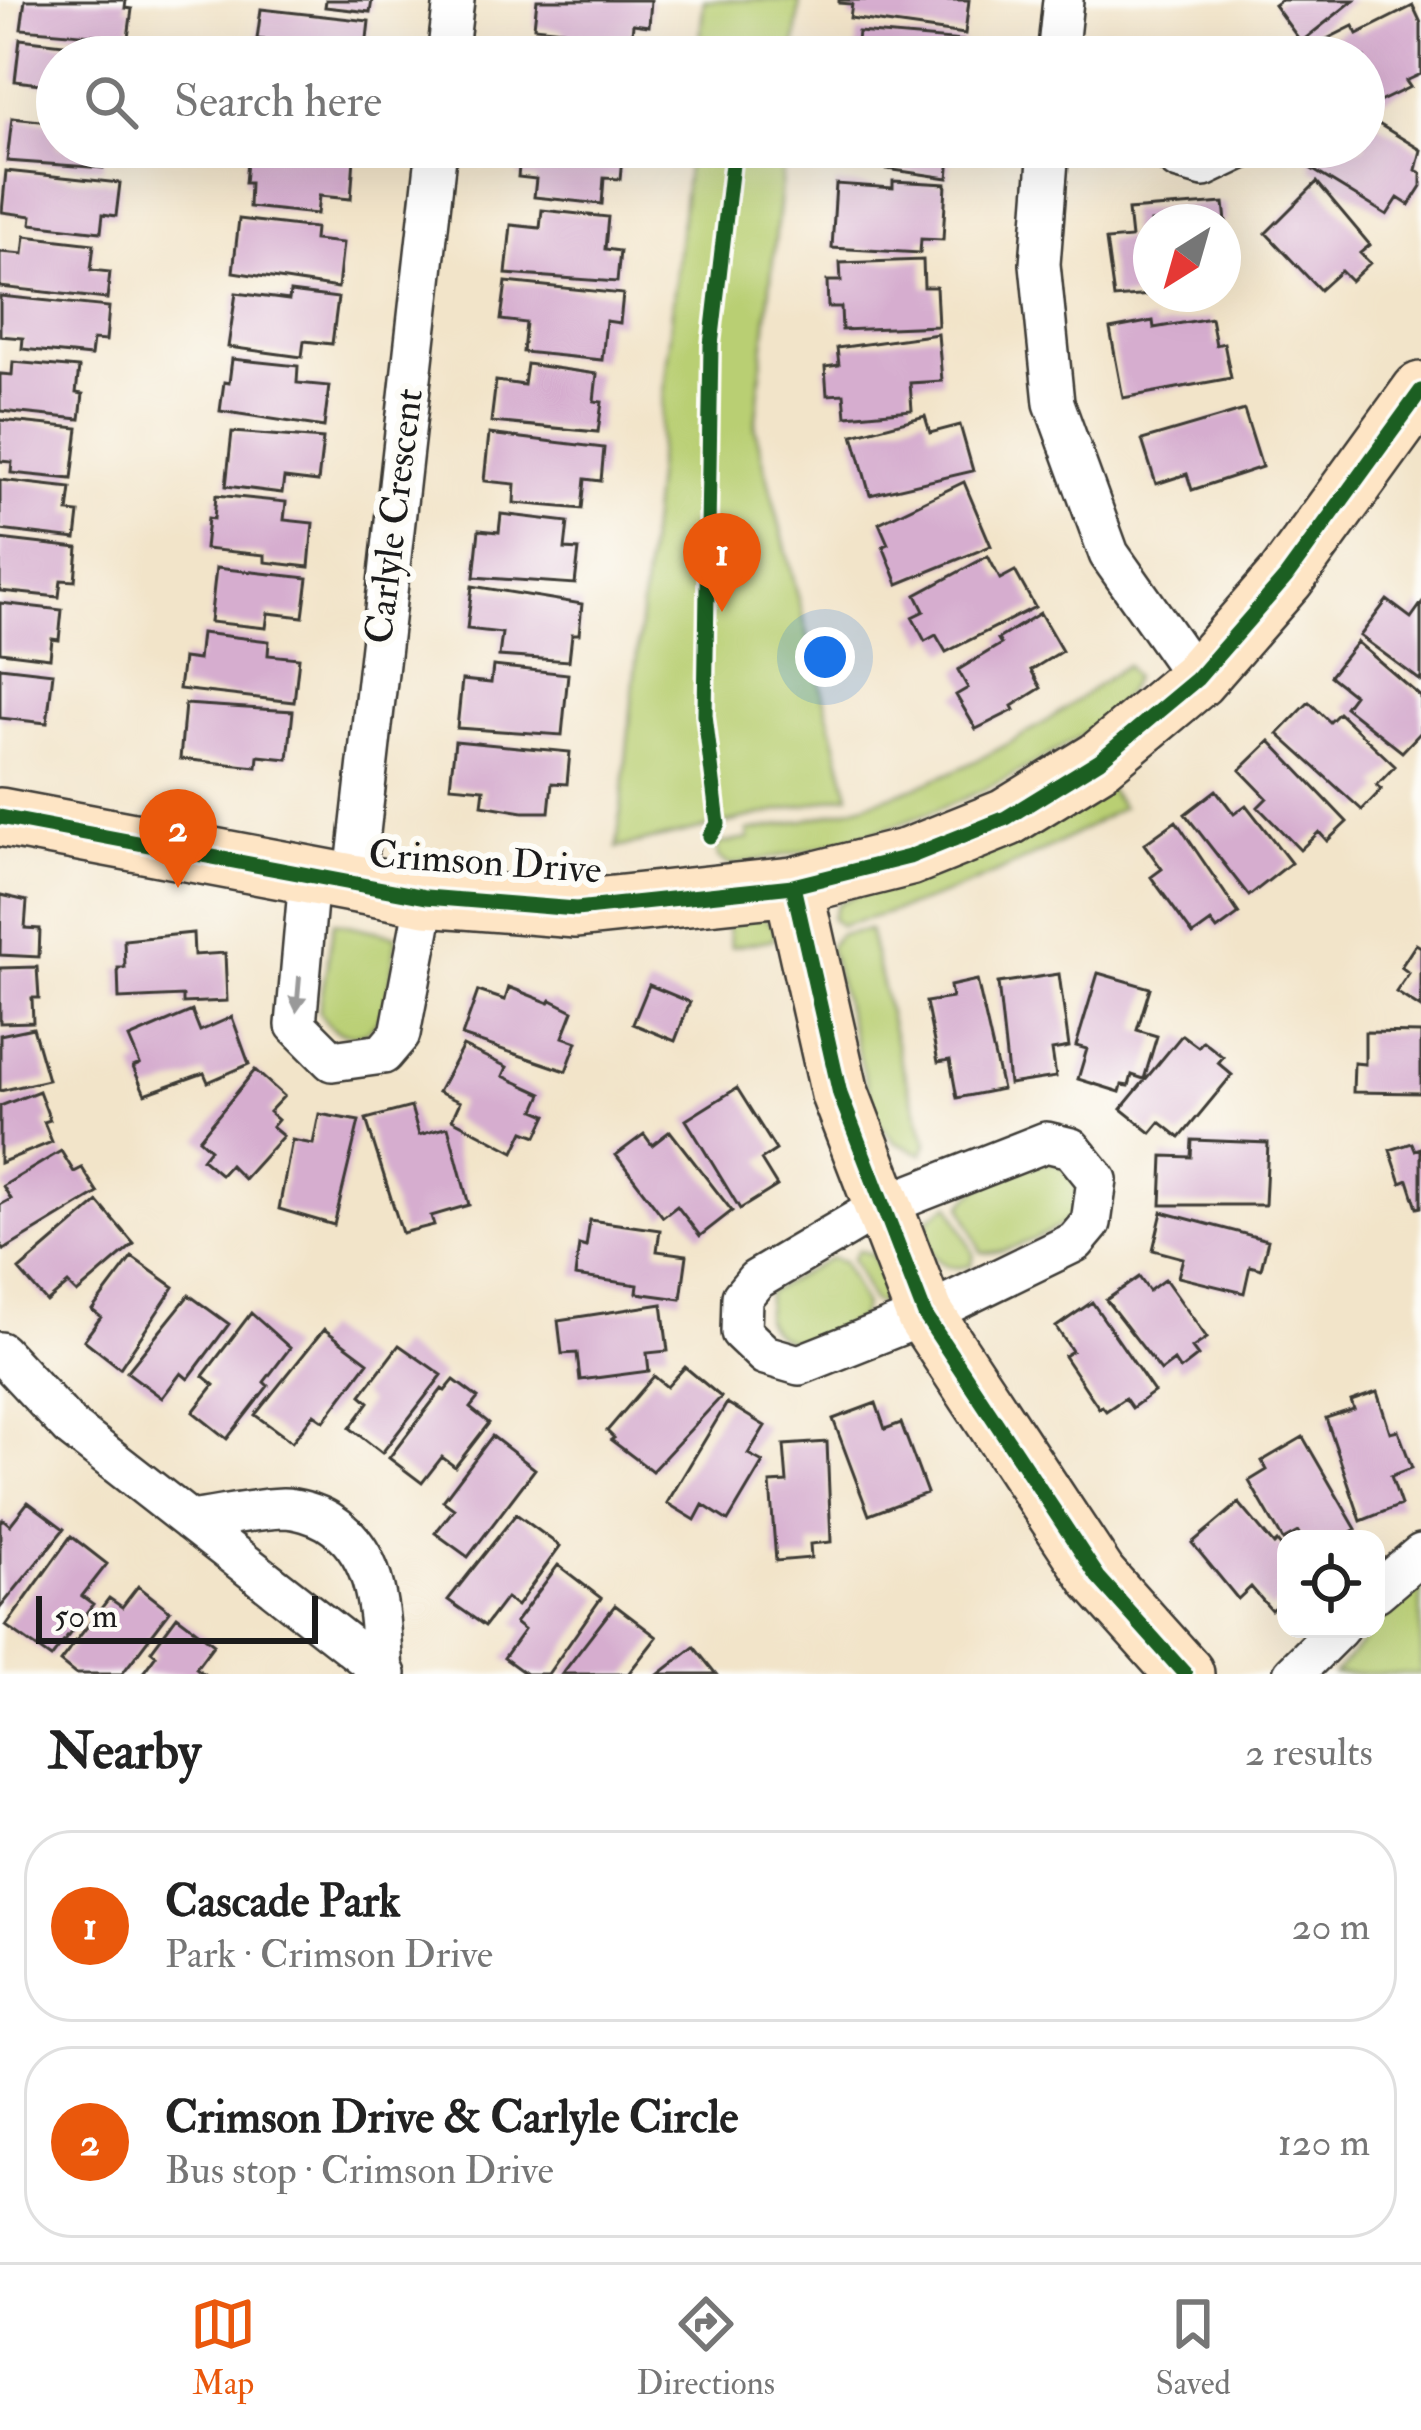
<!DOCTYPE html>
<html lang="en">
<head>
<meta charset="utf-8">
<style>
	:root { --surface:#fff; --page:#f2f2f2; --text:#222; --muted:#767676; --line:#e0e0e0; --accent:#ea580c }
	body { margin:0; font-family:"IM FELL Double Pica",serif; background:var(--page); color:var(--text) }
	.controls { position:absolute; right:36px; bottom:36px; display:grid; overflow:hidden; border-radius:24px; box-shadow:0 12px 48px #0002 }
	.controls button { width:108px; height:108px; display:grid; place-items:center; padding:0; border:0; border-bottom:3px solid var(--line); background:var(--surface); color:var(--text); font:60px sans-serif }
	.compass { position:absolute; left:1133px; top:204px; width:108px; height:108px; border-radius:50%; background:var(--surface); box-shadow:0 12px 48px #0002; rotate:217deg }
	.scale { position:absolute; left:36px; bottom:30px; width:282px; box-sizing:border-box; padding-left:12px; border:6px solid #1c1c1c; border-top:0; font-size:33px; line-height:42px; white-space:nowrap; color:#1c1c1c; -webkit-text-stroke:9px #fdfcf7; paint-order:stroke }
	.you { position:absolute; left:825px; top:657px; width:42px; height:42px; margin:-30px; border:9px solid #fff; border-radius:50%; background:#1a73e8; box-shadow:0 0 0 18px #1a73e833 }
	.badge { display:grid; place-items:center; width:78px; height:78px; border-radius:50%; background:var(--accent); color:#fff; font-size:39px; font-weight:700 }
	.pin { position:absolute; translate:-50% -99px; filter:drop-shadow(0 3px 6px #0008) }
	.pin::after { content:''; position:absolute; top:63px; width:42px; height:36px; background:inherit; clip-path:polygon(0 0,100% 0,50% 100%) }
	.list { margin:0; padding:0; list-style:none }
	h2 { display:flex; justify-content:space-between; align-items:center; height:156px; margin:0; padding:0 48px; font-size:51px }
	h2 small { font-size:39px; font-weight:400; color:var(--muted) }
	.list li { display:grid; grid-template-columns:78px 1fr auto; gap:36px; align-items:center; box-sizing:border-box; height:192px; margin:0 24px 24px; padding:0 24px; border:3px solid var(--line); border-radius:48px }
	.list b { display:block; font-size:45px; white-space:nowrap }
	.list p { margin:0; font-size:39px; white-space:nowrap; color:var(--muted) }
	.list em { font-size:39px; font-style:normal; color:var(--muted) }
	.icon { flex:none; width:66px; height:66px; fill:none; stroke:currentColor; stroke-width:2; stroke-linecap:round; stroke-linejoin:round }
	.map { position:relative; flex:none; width:1421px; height:1674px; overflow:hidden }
	.search { position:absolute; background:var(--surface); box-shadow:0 12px 48px #0002; left:36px; right:36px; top:36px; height:132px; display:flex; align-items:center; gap:30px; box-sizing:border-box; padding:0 42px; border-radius:66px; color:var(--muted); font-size:45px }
	.sheet { height:588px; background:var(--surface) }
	nav { display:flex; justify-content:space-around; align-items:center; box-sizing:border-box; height:168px; border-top:3px solid var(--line); background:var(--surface); font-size:33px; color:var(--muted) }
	nav a { display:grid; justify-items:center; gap:6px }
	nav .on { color:var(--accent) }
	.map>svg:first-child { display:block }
	.green { fill:#b9cf73; stroke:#6a7648; stroke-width:3 }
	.building { fill:#d6adcf }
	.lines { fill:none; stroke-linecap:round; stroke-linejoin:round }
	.street-casing { stroke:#3c3a36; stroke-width:44 }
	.secondary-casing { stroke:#3c3a36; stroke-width:62 }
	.street { stroke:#fff; stroke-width:39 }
	.secondary { stroke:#fee5c5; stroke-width:57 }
	.cycleway-casing { stroke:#fdfcf7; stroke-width:22 }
	.cycleway { stroke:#1b5e20; stroke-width:15 }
	.oneway { fill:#999 }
	.labels { text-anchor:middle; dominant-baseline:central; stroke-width:12; stroke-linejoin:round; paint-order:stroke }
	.street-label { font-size:39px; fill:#1c1c1c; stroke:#fdfcf7 }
</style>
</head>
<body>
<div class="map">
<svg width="1421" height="1674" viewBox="0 0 1421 1674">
	<rect width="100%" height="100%" fill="#fdfcf7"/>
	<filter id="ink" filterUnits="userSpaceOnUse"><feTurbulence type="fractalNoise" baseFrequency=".00833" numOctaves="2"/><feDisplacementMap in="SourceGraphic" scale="24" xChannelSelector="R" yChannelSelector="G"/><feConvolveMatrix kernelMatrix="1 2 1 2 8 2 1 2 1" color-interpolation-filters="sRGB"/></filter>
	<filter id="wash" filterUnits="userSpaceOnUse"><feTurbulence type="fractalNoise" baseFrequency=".004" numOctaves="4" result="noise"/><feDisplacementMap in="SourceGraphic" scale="48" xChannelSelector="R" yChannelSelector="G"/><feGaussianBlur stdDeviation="2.7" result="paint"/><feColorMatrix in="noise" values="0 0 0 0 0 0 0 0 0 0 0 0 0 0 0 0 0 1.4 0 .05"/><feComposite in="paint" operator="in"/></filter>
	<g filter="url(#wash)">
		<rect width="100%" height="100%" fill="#f2e4c9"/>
		<path class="green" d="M 704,0 L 800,0 L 794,57 L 698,57 Z
			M 689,147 L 785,147 L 755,428 L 849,795 L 617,848 Z
			M 1126,665 L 1134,677 C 1118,716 1084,735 1049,755 C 949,814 843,848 729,865 L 718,857 L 717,844 L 749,839 L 748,831 C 846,815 942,784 1027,733 C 1062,713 1094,687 1126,665 Z
			M 1107,787 L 1122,807 C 1033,862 942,901 840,926 L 832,918 L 838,903 Z
			M 726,916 L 762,916 L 776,929 L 774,939 L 731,947 Z
			M 334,922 L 397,936 C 391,965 392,1041 347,1034 C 333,1032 325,1023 319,1011 Z
			M 869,930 L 900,1060 L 927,1144 L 922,1154 L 895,1142 L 877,1121 L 829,947 L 839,935 Z
			M 1053,1162 L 1062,1166 L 1077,1183 L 1073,1216 C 1058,1230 1001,1257 981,1252 L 962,1206 C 974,1183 1027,1163 1053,1162 Z
			M 950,1204 L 974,1255 L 971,1265 C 940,1276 919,1247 929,1218 Z
			M 858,1250 L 872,1254 L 889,1289 L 882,1304 L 872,1302 L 852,1259 Z
			M 830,1258 L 843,1262 L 864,1306 L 860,1318 C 829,1331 786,1362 765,1319 L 768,1293 Z
			M 1421,1587 L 1421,1674 L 1334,1674 L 1407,1594 Z"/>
		<g id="blocks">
			<path class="building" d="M 25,0 L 126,0 L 125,8 L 132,9 L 128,38 L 21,29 Z
				M 326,0 L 372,0 L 370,12 L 325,7 Z
				M 537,0 L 651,0 L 649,26 L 633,24 L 630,54 L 562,47 L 563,30 L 534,27 Z
				M 839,0 L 969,0 L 965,34 L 850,18 L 852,4 L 839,3 Z
				M 1281,0 L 1354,0 L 1301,42 L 1274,5 Z
				M 1413,6 L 1421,23 L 1421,74 L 1406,81 L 1410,87 L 1375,104 L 1364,82 L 1364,57 L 1319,57 L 1313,46 L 1353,26 L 1357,34 Z
				M 261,9 L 369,21 L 365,57 L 264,57 L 266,40 L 257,39 Z
				M 858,32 L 964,41 L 962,57 L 855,57 Z
				M 20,39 L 116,50 L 115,57 L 57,57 L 57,86 L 15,81 Z
				M 51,108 L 57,108 L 57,147 L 105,147 L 103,168 L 7,161 L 12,118 L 50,122 Z
				M 1364,115 L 1421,150 L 1416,170 L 1421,173 L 1421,186 L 1409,205 L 1398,198 L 1387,215 L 1310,168 L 1313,163 L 1308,159 L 1316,147 L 1364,147 Z
				M 521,147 L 623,147 L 620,179 L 604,178 L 602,204 L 534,197 L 536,179 L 518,177 Z
				M 847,147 L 951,147 L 948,178 L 846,163 Z
				M 248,151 L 354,158 L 351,199 L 319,196 L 317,214 L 249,207 L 250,183 L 245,183 Z
				M 6,171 L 120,183 L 116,216 L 103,214 L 101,232 L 31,224 L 32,216 L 2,212 Z
				M 893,181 L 946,184 L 943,240 L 921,239 L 920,253 L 832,248 L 836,184 L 893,188 Z
				M 1317,182 L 1370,245 L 1360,253 L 1370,263 L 1351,281 L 1341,271 L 1320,290 L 1266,233 Z
				M 1224,203 L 1226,222 L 1151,222 L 1151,295 L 1114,298 L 1106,240 L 1131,238 L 1128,210 Z
				M 542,210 L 608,217 L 605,249 L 620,251 L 617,282 L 506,274 L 511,225 L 540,228 Z
				M 239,219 L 315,228 L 314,240 L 343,243 L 338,288 L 233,272 Z
				M 25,236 L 94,244 L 91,270 L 110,272 L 107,299 L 0,287 L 0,252 L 23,254 Z
				M 923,260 L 924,287 L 936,287 L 938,326 L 842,330 L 841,307 L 828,307 L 827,281 L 841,281 L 840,263 Z
				M 506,282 L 623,294 L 620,323 L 606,321 L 602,360 L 523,352 L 526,323 L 501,320 Z
				M 290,292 L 338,298 L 332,344 L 304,341 L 302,357 L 228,347 L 236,293 L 289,300 Z
				M 0,296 L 109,307 L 106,341 L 93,340 L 91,356 L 22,349 L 23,338 L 0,336 Z
				M 1211,318 L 1216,345 L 1224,343 L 1231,378 L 1123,398 L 1110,329 L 1153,321 L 1154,328 Z
				M 938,334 L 942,381 L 910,383 L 912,410 L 846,416 L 844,394 L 827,395 L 825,367 L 839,365 L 837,348 Z
				M 232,359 L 298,366 L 297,383 L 329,386 L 324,427 L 220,411 L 224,382 L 229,383 Z
				M 13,362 L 79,368 L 76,393 L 83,394 L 80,419 L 0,411 L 0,374 L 12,375 Z
				M 527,364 L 597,374 L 594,401 L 602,402 L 598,432 L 491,422 L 496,381 L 524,385 Z
				M 1244,410 L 1262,467 L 1192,490 L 1187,474 L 1156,484 L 1142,440 Z
				M 925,416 L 930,433 L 960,425 L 973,471 L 870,495 L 853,435 Z
				M 0,420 L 78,428 L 72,479 L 11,473 L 12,462 L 0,461 Z
				M 232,432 L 323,439 L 318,482 L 284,478 L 282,493 L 226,486 Z
				M 489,434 L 604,448 L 601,481 L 585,479 L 582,509 L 514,503 L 515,484 L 484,481 Z
				M 0,480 L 71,488 L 68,512 L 79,513 L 76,539 L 0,530 Z
				M 964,482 L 991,546 L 898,584 L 883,546 L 888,544 L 879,523 Z
				M 216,495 L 286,502 L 284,520 L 313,523 L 309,567 L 265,562 L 265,555 L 205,549 L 208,518 L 214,519 Z
				M 501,514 L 568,522 L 565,549 L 579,550 L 575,584 L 474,577 L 479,530 L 499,532 Z
				M 0,539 L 78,548 L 75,581 L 61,580 L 59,597 L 0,591 Z
				M 988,556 L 1000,579 L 1015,571 L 1035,607 L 946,652 L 936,635 L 925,641 L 912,617 L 924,611 L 916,595 Z
				M 216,568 L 308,578 L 303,617 L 268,613 L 266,628 L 210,622 Z
				M 472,586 L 582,604 L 579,634 L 572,634 L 569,661 L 499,656 L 502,633 L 467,629 Z
				M 1387,600 L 1411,618 L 1421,604 L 1421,681 L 1360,636 Z
				M 0,603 L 62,610 L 59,640 L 52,639 L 50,658 L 0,652 Z
				M 1040,613 L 1062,651 L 1031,670 L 1041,688 L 1012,706 L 1014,710 L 976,729 L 956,695 L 968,688 L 958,670 L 1001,644 L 998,639 Z
				M 201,633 L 269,641 L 268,655 L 299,658 L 294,702 L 179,689 L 183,658 L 198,660 Z
				M 1357,642 L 1421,697 L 1421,732 L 1402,752 L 1345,707 L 1354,695 L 1330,676 Z
				M 493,666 L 568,674 L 562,735 L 457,728 L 462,680 L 491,683 Z
				M 0,667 L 53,673 L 47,723 L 0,718 Z
				M 1309,702 L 1330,722 L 1339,713 L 1395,766 L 1377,785 L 1382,789 L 1362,810 L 1278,734 Z
				M 185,704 L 293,711 L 288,759 L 258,756 L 257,767 L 180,759 Z
				M 455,741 L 570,752 L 567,784 L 552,783 L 549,812 L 523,812 L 482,805 L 484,789 L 450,786 Z
				M 1270,741 L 1347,822 L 1327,841 L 1319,832 L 1300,850 L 1258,807 L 1267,798 L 1240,770 Z
				M 1216,790 L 1234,814 L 1246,805 L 1291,863 L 1249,896 L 1185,814 Z
				M 1176,821 L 1239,914 L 1217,930 L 1211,922 L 1193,935 L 1151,877 L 1162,869 L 1144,844 Z
				M 1,895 L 27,901 L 25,928 L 40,929 L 39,957 L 0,955 Z
				M 193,933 L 194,955 L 225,953 L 227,1001 L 183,1003 L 183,996 L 119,999 L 118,968 L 125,968 L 124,940 Z
				M 1416,944 L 1421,947 L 1421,1008 L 1396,992 L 1409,973 L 1401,967 Z
				M 37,967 L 39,998 L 32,998 L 33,1022 L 0,1023 L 0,968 Z
				M 1098,973 L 1150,988 L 1137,1030 L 1157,1036 L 1144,1079 L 1132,1075 L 1129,1086 L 1122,1085 L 1120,1092 L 1078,1079 L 1087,1049 L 1076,1046 Z
				M 1059,974 L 1069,1047 L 1052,1050 L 1056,1077 L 1009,1084 L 998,983 Z
				M 977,980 L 1002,1089 L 957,1098 L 950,1060 L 938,1062 L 926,1002 L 952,998 L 950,986 Z
				M 649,985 L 690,1002 L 675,1041 L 633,1024 Z
				M 509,987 L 549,1003 L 551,1000 L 573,1011 L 563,1037 L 577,1042 L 566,1071 L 462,1036 L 478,991 L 505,1000 Z
				M 192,1011 L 200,1031 L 232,1017 L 249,1064 L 208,1082 L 204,1073 L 145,1094 L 133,1067 L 140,1064 L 129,1038 Z
				M 33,1028 L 48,1080 L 0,1091 L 0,1035 Z
				M 1365,1032 L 1421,1033 L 1421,1093 L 1353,1092 L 1354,1063 L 1365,1064 Z
				M 1182,1035 L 1198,1047 L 1203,1041 L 1223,1057 L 1218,1063 L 1232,1075 L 1180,1138 L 1160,1122 L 1151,1133 L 1121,1109 Z
				M 463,1046 L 507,1067 L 503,1076 L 542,1094 L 535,1110 L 547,1115 L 537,1136 L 524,1131 L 514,1152 L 452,1119 L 460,1102 L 438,1092 Z
				M 255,1070 L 284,1096 L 269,1112 L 278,1120 L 272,1127 L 283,1136 L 244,1179 L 230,1165 L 221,1175 L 202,1159 L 210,1149 L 199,1139 Z
				M 737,1088 L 776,1150 L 761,1160 L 777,1186 L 740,1209 L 686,1120 Z
				M 39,1091 L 50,1120 L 44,1122 L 52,1142 L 0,1163 L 0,1106 Z
				M 411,1107 L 419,1135 L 448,1127 L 469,1205 L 431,1216 L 434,1225 L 402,1233 L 366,1119 Z
				M 319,1114 L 359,1121 L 334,1225 L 279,1209 L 292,1140 L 313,1144 Z
				M 670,1131 L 732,1211 L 700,1236 L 677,1206 L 663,1217 L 616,1155 L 644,1134 L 652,1145 Z
				M 1192,1140 L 1268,1143 L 1265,1205 L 1161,1205 L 1163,1156 L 1191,1157 Z
				M 1412,1143 L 1415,1150 L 1421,1148 L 1421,1207 L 1417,1208 L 1408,1180 L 1401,1183 L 1390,1150 Z
				M 61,1151 L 74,1172 L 82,1168 L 98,1193 L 4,1250 L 0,1243 L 0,1205 L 11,1199 L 3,1186 Z
				M 98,1202 L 134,1244 L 77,1293 L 68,1284 L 47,1302 L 19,1270 Z
				M 1162,1212 L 1268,1240 L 1261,1269 L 1250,1266 L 1244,1293 L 1178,1277 L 1183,1258 L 1153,1250 Z
				M 590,1220 L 660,1230 L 657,1251 L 687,1255 L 681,1299 L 637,1293 L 638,1285 L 575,1276 L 579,1245 L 586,1247 Z
				M 132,1257 L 174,1287 L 120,1368 L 84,1340 L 101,1317 L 92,1310 Z
				M 1139,1277 L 1149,1291 L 1165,1279 L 1207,1338 L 1192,1348 L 1198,1356 L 1180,1370 L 1174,1361 L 1161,1371 L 1106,1300 Z
				M 189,1295 L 229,1324 L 188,1379 L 181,1373 L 162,1398 L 127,1372 Z
				M 1092,1302 L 1154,1392 L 1132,1408 L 1125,1398 L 1106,1411 L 1102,1406 L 1099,1408 L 1064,1356 L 1072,1351 L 1056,1327 Z
				M 662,1304 L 668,1351 L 647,1353 L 649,1371 L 580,1380 L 577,1353 L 562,1354 L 558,1320 Z
				M 251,1313 L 290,1348 L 264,1382 L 268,1386 L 227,1439 L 193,1412 L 214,1385 L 203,1376 Z
				M 324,1329 L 368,1362 L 324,1421 L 314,1414 L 292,1442 L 255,1415 Z
				M 399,1345 L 442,1375 L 382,1453 L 350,1428 L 369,1402 L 361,1395 Z
				M 685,1367 L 721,1397 L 652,1471 L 611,1440 L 614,1438 L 607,1431 L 654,1376 L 667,1387 Z
				M 454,1380 L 478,1398 L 470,1408 L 489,1423 L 455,1467 L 442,1457 L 422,1483 L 389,1458 L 442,1389 L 445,1391 Z
				M 1377,1392 L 1390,1432 L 1398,1430 L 1412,1468 L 1391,1476 L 1401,1505 L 1361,1521 L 1326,1418 L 1354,1409 L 1351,1401 Z
				M 727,1403 L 765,1426 L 748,1454 L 763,1462 L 728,1521 L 703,1505 L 695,1520 L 667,1503 Z
				M 876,1403 L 885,1429 L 901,1423 L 927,1493 L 869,1515 L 833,1419 Z
				M 492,1436 L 535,1469 L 468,1557 L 435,1533 L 454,1509 L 443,1501 Z
				M 1303,1437 L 1356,1529 L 1339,1539 L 1302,1539 L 1298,1532 L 1283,1540 L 1249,1481 L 1267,1470 L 1262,1461 Z
				M 827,1442 L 831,1542 L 810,1544 L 811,1558 L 776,1561 L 770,1483 L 787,1482 L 784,1445 Z
				M 28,1502 L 64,1529 L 0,1608 L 0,1522 L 3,1519 L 10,1525 Z
				M 1239,1503 L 1274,1545 L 1277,1542 L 1286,1553 L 1286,1598 L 1271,1610 L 1251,1587 L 1238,1599 L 1192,1543 Z
				M 516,1514 L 560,1546 L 517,1606 L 506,1598 L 485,1626 L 448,1600 Z
				M 71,1536 L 107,1564 L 82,1596 L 93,1604 L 51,1658 L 6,1626 Z
				M 558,1565 L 601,1598 L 548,1674 L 526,1674 L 504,1658 L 524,1630 L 515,1623 Z
				M 138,1586 L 170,1611 L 122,1674 L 75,1674 L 60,1662 L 109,1598 L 122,1607 Z
				M 615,1605 L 657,1637 L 628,1674 L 562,1674 Z
				M 177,1616 L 214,1644 L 196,1668 L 204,1674 L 142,1674 L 156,1655 L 151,1651 Z
				M 694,1647 L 716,1674 L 659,1674 Z"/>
		</g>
	</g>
	<g filter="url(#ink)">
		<use href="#blocks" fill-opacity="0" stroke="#3c3a36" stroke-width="3"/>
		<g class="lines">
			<g class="street-casing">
				<path id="street" d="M 447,57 L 454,0
					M 1057,57 L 1063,0
					M 1049,147 L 1040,264 L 1054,403 L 1109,554 L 1197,679
					M 1162,147 L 1179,160 L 1204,167 L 1246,147
					M 309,878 L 296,1025 L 332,1061 L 383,1054 L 400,1034 L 426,897
					M 354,886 L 437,147
					M 1046,1142 L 1071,1148 L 1097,1180 L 1091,1223 L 1075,1242 L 925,1315 L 799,1365 L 765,1355 L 741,1332 L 742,1297 L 756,1280 L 880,1207 Z
					M 0,1352 L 70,1427 L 386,1674
					M 190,1521 C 220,1517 253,1509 283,1508 C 297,1508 316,1514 328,1521 C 381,1554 379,1616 383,1672
					M 1376,1592 L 1421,1554
					M 1293,1674 L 1338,1629"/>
			</g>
			<g class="secondary-casing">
				<path id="secondary" d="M 0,817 L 426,897 L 576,909 L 793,886 L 909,857 L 1006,818 L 1100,760 L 1197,679 L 1286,577 L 1421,391
					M 793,886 L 840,1094 L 925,1315 L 1098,1577 L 1185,1674"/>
			</g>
			<use href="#street" class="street"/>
			<use href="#secondary" class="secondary"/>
			<g class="cycleway-casing">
				<path id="cycleway" d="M 0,817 L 426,897 L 576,909 L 793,886 L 909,857 L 1006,818 L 1100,760 L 1197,679 L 1286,577 L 1421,391
					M 710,836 L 718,824 L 705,715 L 711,345 L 734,147
					M 793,886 L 840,1094 L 925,1315 L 1098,1577 L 1185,1674"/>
			</g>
			<use href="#cycleway" class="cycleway"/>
		</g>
		<defs><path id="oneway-solid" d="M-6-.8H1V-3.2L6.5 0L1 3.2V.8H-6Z" transform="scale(3)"/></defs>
		<use class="oneway" href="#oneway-solid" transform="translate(298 994) rotate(95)"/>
	</g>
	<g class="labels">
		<g class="street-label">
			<text transform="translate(394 516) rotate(-83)">Carlyle Crescent</text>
			<text transform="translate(485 862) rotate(4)">Crimson Drive</text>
		</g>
	</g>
</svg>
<div class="controls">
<button><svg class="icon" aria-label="locate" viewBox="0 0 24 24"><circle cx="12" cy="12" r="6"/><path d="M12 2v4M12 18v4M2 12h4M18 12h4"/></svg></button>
</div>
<svg class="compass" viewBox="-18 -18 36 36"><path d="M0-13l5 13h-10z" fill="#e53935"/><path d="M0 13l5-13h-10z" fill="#767676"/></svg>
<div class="scale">50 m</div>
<div class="you"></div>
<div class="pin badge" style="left:722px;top:612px">1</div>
<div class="pin badge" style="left:178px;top:888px">2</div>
<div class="search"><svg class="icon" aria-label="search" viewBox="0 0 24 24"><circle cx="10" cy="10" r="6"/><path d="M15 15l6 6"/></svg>Search here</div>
</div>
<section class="sheet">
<h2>Nearby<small>2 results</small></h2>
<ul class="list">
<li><span class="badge">1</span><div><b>Cascade Park</b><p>Park · Crimson Drive</p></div><em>20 m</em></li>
<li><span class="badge">2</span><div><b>Crimson Drive &amp; Carlyle Circle</b><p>Bus stop · Crimson Drive</p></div><em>120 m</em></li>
</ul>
</section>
<nav>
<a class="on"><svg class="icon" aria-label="map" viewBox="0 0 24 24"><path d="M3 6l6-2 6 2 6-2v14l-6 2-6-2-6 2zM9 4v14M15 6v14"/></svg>Map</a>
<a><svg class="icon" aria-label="directions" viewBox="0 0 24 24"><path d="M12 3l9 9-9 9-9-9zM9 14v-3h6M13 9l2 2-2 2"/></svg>Directions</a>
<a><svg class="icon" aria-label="saved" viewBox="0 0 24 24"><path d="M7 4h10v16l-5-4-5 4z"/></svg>Saved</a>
</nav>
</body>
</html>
